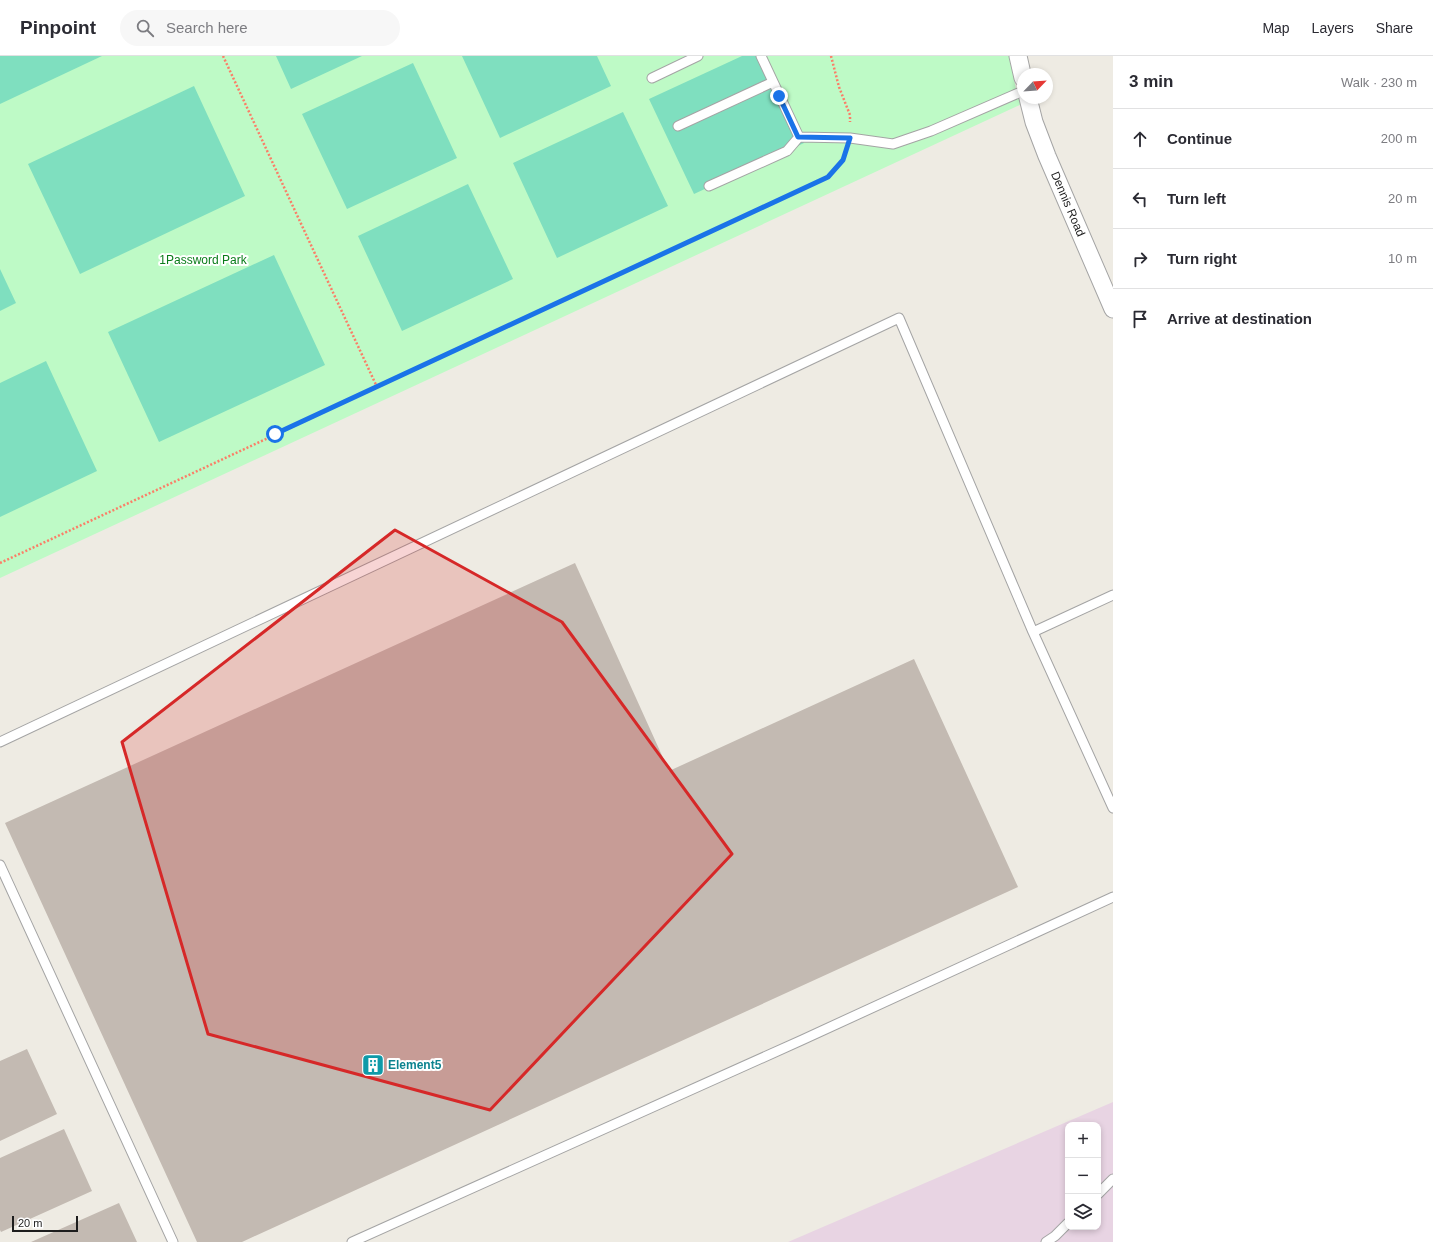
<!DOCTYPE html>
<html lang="en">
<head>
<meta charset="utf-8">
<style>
	:root { --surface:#fff; --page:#f7f7f7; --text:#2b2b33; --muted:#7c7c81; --line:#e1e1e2 }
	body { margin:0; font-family:Helvetica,sans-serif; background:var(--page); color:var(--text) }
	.controls { position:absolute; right:12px; bottom:12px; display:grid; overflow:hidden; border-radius:8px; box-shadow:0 2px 6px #0003 }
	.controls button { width:36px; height:36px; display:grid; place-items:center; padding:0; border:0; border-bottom:1px solid var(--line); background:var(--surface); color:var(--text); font:20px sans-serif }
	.compass { position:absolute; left:1017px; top:12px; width:36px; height:36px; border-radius:50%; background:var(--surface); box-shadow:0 2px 6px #0003; rotate:65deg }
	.scale { position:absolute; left:12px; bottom:10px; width:66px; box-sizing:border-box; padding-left:4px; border:2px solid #1d1d1d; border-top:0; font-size:11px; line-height:14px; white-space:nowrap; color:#1d1d1d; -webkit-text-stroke:3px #fff; paint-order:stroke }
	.stop { position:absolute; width:12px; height:12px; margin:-9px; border:3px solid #1a73e8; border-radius:50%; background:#fff }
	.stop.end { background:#1a73e8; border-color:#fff; box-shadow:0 1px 4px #0008 }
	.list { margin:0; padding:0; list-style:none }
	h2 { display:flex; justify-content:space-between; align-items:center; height:52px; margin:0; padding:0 16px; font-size:17px }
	h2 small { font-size:13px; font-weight:400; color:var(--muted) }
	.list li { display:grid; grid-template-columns:26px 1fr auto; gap:12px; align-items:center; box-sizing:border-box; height:60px; padding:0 16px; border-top:1px solid var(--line) }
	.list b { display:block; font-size:15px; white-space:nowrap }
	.list em { font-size:13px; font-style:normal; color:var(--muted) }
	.icon { flex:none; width:22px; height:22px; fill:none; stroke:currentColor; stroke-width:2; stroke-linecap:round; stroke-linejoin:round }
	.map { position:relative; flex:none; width:1113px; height:1186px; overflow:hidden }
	header { display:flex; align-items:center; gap:24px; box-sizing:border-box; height:56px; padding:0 20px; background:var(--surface); border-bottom:1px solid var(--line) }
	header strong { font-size:19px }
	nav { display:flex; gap:22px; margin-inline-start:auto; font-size:14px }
	.search { width:280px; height:36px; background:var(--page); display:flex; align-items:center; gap:10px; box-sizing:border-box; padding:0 14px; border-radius:22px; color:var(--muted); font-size:15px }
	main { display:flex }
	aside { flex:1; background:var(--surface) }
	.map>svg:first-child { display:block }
	.industrial { fill:#e8d4e3; fill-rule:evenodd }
	.park { fill:#befac6 }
	.pitch { fill:#7fdfbf }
	.building { fill:#c3bab2 }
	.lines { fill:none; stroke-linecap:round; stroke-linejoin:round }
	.service-casing { stroke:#a4a4a4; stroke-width:11 }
	.minor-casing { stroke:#a4a4a4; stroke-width:19 }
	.path { stroke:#fb7e67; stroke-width:2.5; stroke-dasharray:2 2; stroke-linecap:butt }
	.service { stroke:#fff; stroke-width:9 }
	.minor { stroke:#fff; stroke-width:17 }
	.route { stroke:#1a73e8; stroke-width:5 }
	.marked { fill:#d62828; fill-opacity:0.2; stroke:#d62828; stroke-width:3; stroke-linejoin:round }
	.labels { text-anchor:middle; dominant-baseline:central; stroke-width:4; stroke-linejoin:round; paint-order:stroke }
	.street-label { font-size:12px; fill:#1d1d1d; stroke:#fff }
	.park-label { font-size:12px; fill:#0a7c1a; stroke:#fff }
	.culture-label { font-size:12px; font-weight:bold; fill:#0d838f; stroke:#fff; text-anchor:start }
</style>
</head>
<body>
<header>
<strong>Pinpoint</strong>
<div class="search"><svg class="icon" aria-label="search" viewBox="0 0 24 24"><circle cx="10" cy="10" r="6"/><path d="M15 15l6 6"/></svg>Search here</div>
<nav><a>Map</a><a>Layers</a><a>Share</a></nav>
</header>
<main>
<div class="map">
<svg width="1113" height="1186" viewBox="0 0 1113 1186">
	<rect width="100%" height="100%" fill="#eeebe3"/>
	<path class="industrial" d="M 1113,1046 L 1113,1186 L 788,1186 ZM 1068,1069 L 1098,1069 L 1098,1171 L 1068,1171 Z"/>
	<path class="park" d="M 0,0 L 1010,0 L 1016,34 L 1022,48 L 0,522 Z"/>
	<path class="pitch" d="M 0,0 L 102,0 L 0,48 Z
		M 276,0 L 362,0 L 291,33 Z
		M 462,0 L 597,0 L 611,30 L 500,82 Z
		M 742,0 L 763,0 L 804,87 L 694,138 L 649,43 Z
		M 413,7 L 457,102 L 347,153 L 302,58 Z
		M 194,30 L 245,140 L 80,218 L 28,108 Z
		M 623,56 L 668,150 L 557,202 L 513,107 Z
		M 468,128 L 513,223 L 402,275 L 358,180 Z
		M 274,199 L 325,309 L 159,386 L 108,276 Z
		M 0,213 L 16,247 L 0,255 Z
		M 46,305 L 97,415 L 0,461 L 0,327 Z"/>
	<path class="building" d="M 575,507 L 669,715 L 914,603 L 1018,831 L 242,1186 L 197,1186 L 5,767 Z
		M 27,993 L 57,1058 L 0,1085 L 0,1005 Z
		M 64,1073 L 92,1135 L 1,1176 L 0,1174 L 0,1102 Z
		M 119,1147 L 137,1186 L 31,1186 Z"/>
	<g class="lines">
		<g class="service-casing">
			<path id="service" d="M 761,0 L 799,81 L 850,82 L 893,88 L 931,75 L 1023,35
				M 652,22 L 698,0
				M 678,70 L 773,26
				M 709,130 L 787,95 L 799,81
				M 1033,576 L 1113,752
				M 0,686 L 899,262 L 1033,576 L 1113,539
				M 0,809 L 173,1186
				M 1098,1138 L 1113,1123
				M 352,1186 L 802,984 L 1113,841
				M 1046,1186 L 1055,1180 L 1068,1167"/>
		</g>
		<g class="minor-casing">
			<path id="minor" d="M 1018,0 L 1023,22
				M 1028,42 L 1034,66 L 1047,100 L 1113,253"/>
		</g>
		<path class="path" d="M 223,0 L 377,331
			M 831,0 L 839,31 L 850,59 L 850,66
			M 0,507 L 828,121 L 843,104 L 845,98"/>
		<use href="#service" class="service"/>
		<use href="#minor" class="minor"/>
	</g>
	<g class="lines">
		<path class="route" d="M 275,378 L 828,121 L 843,104 L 850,82 L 798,81 L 779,40"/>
	</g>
	<path class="marked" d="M 395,474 L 562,566 L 732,798 L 490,1054 L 208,978 L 122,686 Z"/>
	<defs>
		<g id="building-square" transform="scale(1.15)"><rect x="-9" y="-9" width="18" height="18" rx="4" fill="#0f9aa8" stroke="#fff"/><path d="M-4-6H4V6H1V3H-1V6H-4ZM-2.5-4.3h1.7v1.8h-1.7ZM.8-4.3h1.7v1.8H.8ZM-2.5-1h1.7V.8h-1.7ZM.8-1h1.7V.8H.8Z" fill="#fff"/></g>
	</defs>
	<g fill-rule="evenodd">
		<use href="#building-square" x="373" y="1009"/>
	</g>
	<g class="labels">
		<g class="street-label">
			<text transform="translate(1068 148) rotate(67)">Dennis Road</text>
		</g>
		<g class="park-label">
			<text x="203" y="204">1Password Park</text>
		</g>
		<g class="culture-label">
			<text x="388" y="1009">Element5</text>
		</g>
	</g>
</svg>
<div class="controls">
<button>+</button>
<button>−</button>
<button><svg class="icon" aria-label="layers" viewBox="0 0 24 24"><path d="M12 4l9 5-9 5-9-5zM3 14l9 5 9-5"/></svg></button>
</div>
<svg class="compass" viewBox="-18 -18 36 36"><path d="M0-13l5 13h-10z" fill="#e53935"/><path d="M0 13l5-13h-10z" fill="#7c7c81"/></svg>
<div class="scale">20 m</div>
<div class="stop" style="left:275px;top:378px"></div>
<div class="stop end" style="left:779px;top:40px"></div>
</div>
<aside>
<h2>3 min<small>Walk · 230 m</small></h2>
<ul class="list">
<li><svg class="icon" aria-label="ahead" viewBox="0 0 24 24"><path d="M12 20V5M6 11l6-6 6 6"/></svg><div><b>Continue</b></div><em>200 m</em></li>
<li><svg class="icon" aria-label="left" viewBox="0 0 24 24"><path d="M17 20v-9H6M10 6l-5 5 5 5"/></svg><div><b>Turn left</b></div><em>20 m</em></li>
<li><svg class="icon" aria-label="right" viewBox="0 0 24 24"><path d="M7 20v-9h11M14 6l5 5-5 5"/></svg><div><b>Turn right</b></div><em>10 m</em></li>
<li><svg class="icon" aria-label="arrive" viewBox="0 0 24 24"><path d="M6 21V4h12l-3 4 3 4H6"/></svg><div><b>Arrive at destination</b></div></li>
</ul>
</aside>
</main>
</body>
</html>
